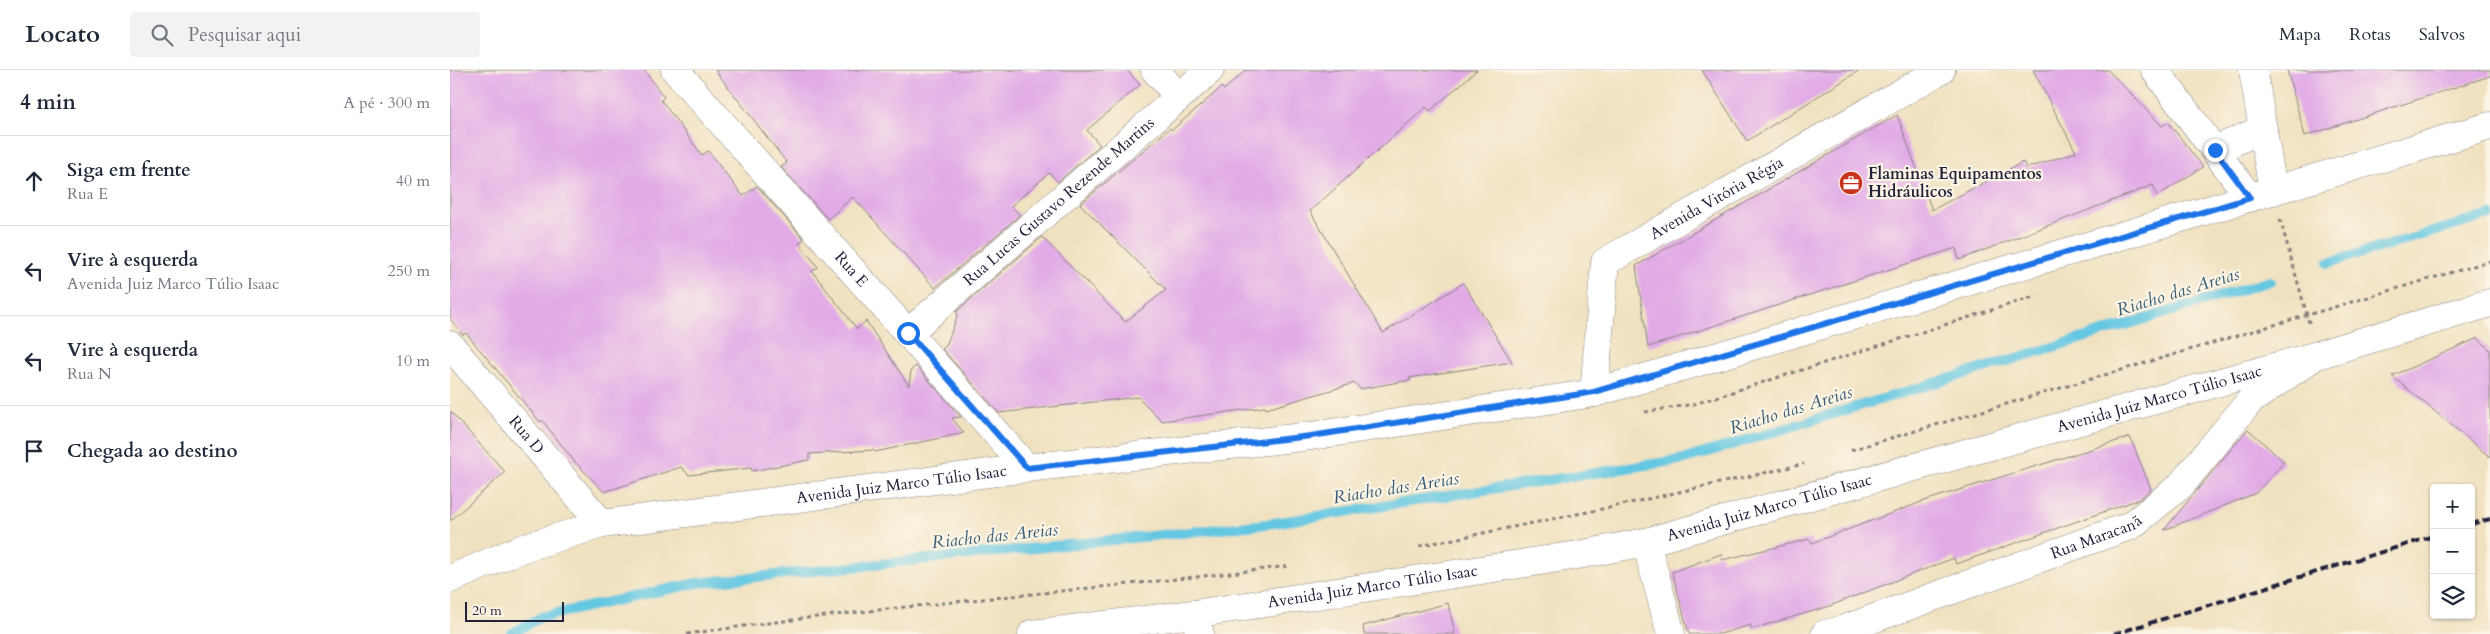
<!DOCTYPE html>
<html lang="pt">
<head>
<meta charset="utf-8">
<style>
	:root { --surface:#fff; --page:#f2f2f3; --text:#1f2937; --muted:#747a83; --line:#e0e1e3 }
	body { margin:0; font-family:Cardo,serif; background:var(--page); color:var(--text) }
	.controls { position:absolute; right:15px; bottom:15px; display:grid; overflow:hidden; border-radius:5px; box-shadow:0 1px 4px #0004 }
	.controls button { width:45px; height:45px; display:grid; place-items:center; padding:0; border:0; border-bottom:1px solid var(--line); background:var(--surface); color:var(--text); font:25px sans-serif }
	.scale { position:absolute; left:15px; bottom:12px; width:99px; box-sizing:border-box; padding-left:5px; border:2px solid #22223b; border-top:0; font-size:14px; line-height:18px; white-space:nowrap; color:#22223b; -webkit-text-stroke:4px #fcf5e5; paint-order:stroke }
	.stop { position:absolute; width:15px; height:15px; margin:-11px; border:4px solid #1a73e8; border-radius:50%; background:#fff }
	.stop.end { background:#1a73e8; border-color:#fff; box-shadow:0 1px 5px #0008 }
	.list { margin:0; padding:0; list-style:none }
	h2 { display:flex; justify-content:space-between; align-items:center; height:65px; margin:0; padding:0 20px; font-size:21px }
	h2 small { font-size:16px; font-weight:400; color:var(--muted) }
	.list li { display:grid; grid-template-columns:32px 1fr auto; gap:15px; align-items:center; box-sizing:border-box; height:90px; padding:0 20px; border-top:1px solid var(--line) }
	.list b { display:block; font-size:19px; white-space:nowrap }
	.list p { margin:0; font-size:16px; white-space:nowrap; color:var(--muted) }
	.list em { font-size:16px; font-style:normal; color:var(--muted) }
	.icon { flex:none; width:28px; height:28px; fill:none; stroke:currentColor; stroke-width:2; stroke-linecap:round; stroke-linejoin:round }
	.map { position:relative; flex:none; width:2040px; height:564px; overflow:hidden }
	header { display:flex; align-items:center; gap:30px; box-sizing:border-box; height:70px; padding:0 25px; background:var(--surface); border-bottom:1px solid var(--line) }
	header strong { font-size:24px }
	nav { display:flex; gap:28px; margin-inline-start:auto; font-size:18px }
	.search { width:350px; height:45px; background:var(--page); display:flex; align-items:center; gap:12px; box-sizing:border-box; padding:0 18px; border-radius:5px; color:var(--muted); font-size:19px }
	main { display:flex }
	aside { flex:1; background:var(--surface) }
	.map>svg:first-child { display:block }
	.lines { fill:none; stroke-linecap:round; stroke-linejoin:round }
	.stream { stroke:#64c7e2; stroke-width:10 }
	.building { fill:#e2abe7 }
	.street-casing { stroke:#89827e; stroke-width:29 }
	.secondary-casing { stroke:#89827e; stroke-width:29 }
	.primary-casing { stroke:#89827e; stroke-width:29 }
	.path { stroke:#89827e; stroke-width:3; stroke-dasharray:4 4; stroke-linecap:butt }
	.street { stroke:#fff; stroke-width:28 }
	.secondary { stroke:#fff; stroke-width:28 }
	.primary { stroke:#fff; stroke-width:28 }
	.rail { stroke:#22223b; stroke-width:4; stroke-dasharray:8 4; stroke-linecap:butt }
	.route { stroke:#1a73e8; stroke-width:6 }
	.labels { text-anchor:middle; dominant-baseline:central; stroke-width:4.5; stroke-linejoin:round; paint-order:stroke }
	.poi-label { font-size:16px; font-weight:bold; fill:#22223b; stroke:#fcf5e5; text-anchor:start }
	.street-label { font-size:16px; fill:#22223b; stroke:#fcf5e5 }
	.water-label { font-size:18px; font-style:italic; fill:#395c75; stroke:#fcf5e5 }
</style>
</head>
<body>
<header>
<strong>Locato</strong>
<div class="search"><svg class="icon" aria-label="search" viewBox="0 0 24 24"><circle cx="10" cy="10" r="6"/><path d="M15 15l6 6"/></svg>Pesquisar aqui</div>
<nav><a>Mapa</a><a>Rotas</a><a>Salvos</a></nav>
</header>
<main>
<aside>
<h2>4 min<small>A pé · 300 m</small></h2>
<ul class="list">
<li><svg class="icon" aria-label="ahead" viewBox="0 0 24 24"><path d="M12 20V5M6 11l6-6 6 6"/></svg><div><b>Siga em frente</b><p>Rua E</p></div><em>40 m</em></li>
<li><svg class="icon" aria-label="left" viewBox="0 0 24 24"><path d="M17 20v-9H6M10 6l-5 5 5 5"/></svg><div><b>Vire à esquerda</b><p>Avenida Juiz Marco Túlio Isaac</p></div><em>250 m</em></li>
<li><svg class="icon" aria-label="left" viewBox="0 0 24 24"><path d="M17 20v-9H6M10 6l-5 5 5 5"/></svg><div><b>Vire à esquerda</b><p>Rua N</p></div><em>10 m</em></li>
<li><svg class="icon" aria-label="arrive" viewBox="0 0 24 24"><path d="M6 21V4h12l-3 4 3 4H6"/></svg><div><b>Chegada ao destino</b></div></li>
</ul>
</aside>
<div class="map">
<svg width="2040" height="564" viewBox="0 0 2040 564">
	<rect width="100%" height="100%" fill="#fcf5e5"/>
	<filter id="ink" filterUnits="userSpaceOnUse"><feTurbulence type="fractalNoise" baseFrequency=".02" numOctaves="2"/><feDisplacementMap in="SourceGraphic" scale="10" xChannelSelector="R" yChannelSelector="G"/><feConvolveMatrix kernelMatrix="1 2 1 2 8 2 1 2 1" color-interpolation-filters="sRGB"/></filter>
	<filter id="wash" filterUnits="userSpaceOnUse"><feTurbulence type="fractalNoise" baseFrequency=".0096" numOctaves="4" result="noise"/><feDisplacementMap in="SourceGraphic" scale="20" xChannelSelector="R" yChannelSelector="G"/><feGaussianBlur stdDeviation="1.12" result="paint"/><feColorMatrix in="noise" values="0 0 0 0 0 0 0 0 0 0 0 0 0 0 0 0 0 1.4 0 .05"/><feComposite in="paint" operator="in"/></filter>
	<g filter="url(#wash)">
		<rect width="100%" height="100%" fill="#f0e2c1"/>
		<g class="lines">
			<path class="stream" d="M 1878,193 L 2040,145
				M 61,564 L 91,547 L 247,513 L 817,454 L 1235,389 L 1820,211"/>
		</g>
		<g id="blocks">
			<path class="building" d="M 0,0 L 194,0 L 214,27 L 211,30 L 252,85 L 258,81 L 293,126 L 307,116 L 354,169 L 349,173 L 368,197 L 362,201 L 407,259 L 416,251 L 459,316 L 461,300 L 466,296 L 511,347 L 502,348 L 514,363 L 425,382 L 423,380 L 359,384 L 359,390 L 302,401 L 301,398 L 239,405 L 231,397 L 154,422 L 124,391 L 92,350 L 90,352 L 16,263 L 13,265 L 0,249 Z
				M 265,0 L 677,0 L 690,15 L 637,60 L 650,75 L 608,112 L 599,103 L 561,136 L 570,145 L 485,218 L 403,127 L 378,149 L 331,97 L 337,93 Z
				M 796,0 L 1027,0 L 980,41 L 976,37 L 860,141 L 933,263 L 1013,213 L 1062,292 L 959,308 L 961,310 L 910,319 L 905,313 L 816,339 L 815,337 L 712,351 L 688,327 L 549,343 L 492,279 L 496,276 L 508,244 L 506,242 L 592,167 L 675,252 L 716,220 L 630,134 L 720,58 L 722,60 L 772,17 L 774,20 Z
				M 1252,0 L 1410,0 L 1297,71 Z
				M 1583,0 L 1658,0 L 1712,56 L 1718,52 L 1753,97 L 1707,126 L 1703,115 L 1509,190 L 1506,178 L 1198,277 L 1186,196 L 1447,45 L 1482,140 L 1573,92 L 1577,98 L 1626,82 Z
				M 1837,0 L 2040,0 L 2040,6 L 1855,66 Z
				M 2028,268 L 2040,280 L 2040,387 L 1942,306 Z
				M 0,341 L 55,402 L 0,451 Z
				M 1798,359 L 1834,392 L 1806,423 L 1714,460 Z
				M 1680,367 L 1701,419 L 1690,429 L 1506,494 L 1504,488 L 1377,537 L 1302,559 L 1301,555 L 1270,564 L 1239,564 L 1222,502 L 1271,484 L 1272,490 L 1360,469 L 1362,473 L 1477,430 Z
				M 998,533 L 1005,564 L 914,564 L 913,556 Z"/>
		</g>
	</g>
	<g filter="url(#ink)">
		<use href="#blocks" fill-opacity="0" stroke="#89827e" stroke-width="1"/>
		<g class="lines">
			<g class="street-casing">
				<g id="street">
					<path id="s1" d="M 225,0 L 577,398"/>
					<path d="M 705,0 L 729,27"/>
					<path d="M 1705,0 L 1800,128"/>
					<path d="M 1765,80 L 1813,59"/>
					<path id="s2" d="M 458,263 L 760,0"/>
					<path id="s3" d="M 0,275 L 152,454"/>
					<path id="s4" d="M 1144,323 L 1155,192 L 1491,0"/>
					<path d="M 1196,472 L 1221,564"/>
					<path d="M 744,544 L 750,564"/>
					<path id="s5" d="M 1375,564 L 1392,560 L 1682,455 L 1730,416 L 1800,331 L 1862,288"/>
				</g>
			</g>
			<g class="secondary-casing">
				<path id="secondary" d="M 1803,0 L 1823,121"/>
			</g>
			<g class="primary-casing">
				<g id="primary">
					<path id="s6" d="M 0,509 L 73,478 L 152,454 L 577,398 L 861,366 L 1144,323 L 2040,56"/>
					<path id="s7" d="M 582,564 L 744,544 L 1128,485 L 1196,472 L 1864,286 L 2040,233"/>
				</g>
			</g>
			<path class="path" d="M 1830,149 L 1860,256
				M 1195,342 L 1244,334 L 1586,226
				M 1401,380 L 2040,191
				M 969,476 L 1162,437 L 1354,394
				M 237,564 C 437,535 638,521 839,496"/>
			<use href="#street" class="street"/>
			<use href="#secondary" class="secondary"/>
			<use href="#primary" class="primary"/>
			<path class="rail" d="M 2021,454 L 2040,449
				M 1664,564 L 1984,466"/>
		</g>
	</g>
	<g class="lines" filter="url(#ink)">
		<path class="route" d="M 458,263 L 577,398 L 861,366 L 1144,322 L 1800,128 L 1765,80"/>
	</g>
	<defs>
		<g id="office-disc" transform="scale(1.25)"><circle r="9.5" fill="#c8321e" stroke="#fcf5e5"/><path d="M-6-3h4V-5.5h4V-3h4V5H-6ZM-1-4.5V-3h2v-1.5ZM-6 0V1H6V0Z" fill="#fff"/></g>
	</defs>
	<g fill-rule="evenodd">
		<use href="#office-disc" x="1401" y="113"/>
	</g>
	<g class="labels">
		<g class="poi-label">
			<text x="1418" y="104">Flaminas Equipamentos<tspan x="1418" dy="18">Hidráulicos</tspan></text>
		</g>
		<g class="street-label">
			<text stroke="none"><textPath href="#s4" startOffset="260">Avenida Vitória Régia</textPath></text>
			<text stroke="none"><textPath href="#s2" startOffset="200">Rua Lucas Gustavo Rezende Martins</textPath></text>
			<text stroke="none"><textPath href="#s1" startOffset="266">Rua E</textPath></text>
			<text stroke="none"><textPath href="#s7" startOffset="1154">Avenida Juiz Marco Túlio Isaac</textPath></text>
			<text stroke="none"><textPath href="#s3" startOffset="118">Rua D</textPath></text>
			<text stroke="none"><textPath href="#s6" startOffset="464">Avenida Juiz Marco Túlio Isaac</textPath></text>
			<text stroke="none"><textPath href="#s7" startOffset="749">Avenida Juiz Marco Túlio Isaac</textPath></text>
			<text stroke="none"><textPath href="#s5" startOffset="288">Rua Maracanã</textPath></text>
			<text stroke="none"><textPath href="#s7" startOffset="344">Avenida Juiz Marco Túlio Isaac</textPath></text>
		</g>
		<g class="water-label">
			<text transform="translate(1728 222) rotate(-17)">Riacho das Areias</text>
			<text transform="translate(1341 340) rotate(-17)">Riacho das Areias</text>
			<text transform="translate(946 418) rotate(-9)">Riacho das Areias</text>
			<text transform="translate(545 466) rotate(-6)">Riacho das Areias</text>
		</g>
	</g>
</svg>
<div class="controls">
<button>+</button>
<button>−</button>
<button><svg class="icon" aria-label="layers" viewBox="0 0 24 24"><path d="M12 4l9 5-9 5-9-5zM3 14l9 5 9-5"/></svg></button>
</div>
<div class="scale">20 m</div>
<div class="stop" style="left:458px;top:263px"></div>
<div class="stop end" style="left:1765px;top:80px"></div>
</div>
</main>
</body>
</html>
